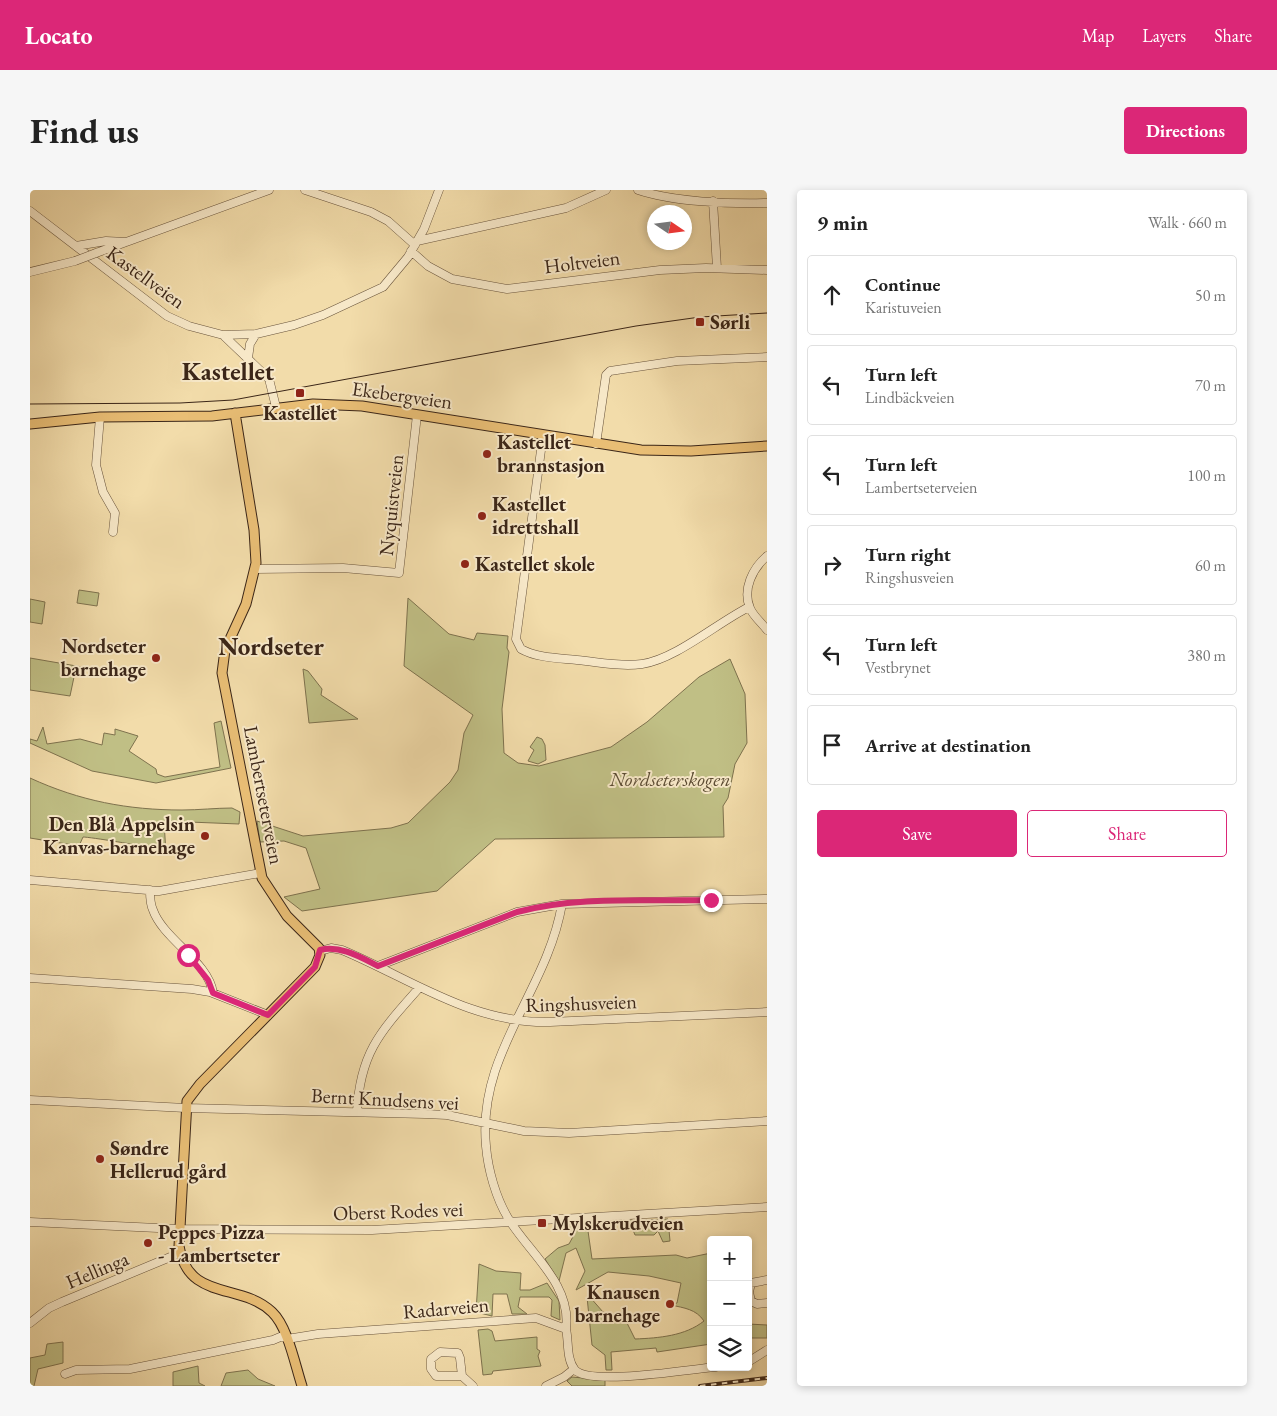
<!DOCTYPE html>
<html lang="en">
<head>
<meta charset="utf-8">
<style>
	:root { --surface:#fff; --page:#f6f6f6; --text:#222; --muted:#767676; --line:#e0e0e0; --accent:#db2777 }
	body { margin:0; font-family:"EB Garamond",serif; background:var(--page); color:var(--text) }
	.controls { position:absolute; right:15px; bottom:15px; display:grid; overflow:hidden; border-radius:5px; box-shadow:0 2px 8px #0003 }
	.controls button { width:45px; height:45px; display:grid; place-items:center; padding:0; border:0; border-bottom:1px solid var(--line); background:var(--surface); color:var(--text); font:25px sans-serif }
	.compass { position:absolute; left:617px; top:15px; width:45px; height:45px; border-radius:50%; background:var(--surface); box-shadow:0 2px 8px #0003; rotate:103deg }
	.stop { position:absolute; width:15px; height:15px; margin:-11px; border:4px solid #db2777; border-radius:50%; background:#fff }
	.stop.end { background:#db2777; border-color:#fff; box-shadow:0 1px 5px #0008 }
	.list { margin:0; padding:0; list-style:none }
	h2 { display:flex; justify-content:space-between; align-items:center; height:65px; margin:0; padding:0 20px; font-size:21px }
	h2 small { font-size:16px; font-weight:400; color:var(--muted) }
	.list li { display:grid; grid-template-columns:32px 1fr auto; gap:15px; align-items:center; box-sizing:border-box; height:80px; margin:0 10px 10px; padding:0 10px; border:1px solid var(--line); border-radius:5px }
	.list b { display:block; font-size:19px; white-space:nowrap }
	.list p { margin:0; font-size:16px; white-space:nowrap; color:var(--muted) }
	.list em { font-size:16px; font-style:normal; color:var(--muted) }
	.actions { display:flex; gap:10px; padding:15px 20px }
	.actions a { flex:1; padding:11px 0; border:1px solid var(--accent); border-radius:5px; text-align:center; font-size:18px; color:var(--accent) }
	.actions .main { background:var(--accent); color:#fff }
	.icon { flex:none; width:28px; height:28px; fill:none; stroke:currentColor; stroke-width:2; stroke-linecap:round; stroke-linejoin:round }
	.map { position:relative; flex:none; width:737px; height:1196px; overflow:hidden; border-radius:5px }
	header { display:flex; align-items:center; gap:30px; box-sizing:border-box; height:70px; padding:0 25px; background:var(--accent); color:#fff }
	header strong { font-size:24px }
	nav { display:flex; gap:28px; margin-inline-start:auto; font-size:18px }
	.intro { display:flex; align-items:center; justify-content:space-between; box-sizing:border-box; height:120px; padding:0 30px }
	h1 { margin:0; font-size:35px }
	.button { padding:12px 22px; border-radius:5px; background:var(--accent); color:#fff; font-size:18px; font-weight:700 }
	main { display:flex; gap:30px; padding:0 30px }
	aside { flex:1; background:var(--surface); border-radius:5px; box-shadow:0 2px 8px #0003 }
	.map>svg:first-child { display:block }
	.green { fill:#c0bf85; stroke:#7e724e }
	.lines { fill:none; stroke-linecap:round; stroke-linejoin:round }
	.minor-casing { stroke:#69543c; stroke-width:9 }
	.major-casing { stroke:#3b2618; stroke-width:11 }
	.minor { stroke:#f7e8c8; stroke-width:8 }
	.major { stroke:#e9be75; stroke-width:9 }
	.tram { stroke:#3b2618; stroke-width:1 }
	.rail-casing { stroke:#3b2618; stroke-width:4 }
	.rail { stroke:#f7e8c8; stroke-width:2; stroke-dasharray:5.5; stroke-linecap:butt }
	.minor-bridge-casing { stroke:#69543c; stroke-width:9; stroke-linecap:butt }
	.minor-bridge { stroke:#f7e8c8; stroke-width:8 }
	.route { stroke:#db2777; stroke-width:6 }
	.poi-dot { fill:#8f2418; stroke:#f7e8c8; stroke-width:2 }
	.labels { text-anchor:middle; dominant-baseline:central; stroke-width:4; stroke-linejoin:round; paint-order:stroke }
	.street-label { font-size:20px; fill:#3b2618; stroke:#f7e8c8 }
	.poi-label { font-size:20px; font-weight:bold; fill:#3b2618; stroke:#f7e8c8; text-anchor:start }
	.park-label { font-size:20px; font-style:italic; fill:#5c4c33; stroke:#f7e8c8 }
	.district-label { font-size:25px; font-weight:bold; fill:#3b2618; stroke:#f7e8c8 }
</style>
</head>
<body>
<header>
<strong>Locato</strong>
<nav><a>Map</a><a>Layers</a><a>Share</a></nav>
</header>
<div class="intro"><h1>Find us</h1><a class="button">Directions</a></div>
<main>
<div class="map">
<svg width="737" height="1196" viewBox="0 0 737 1196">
	<rect width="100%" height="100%" fill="#f2dcaa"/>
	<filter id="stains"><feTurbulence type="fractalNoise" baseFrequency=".004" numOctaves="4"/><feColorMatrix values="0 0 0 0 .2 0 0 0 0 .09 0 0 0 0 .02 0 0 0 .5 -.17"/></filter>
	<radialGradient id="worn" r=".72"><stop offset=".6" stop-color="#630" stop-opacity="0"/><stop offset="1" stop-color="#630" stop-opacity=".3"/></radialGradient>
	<path class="green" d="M 49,400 L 69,403 L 67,416 L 47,413 Z
		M 378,408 L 419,444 L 444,450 L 447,443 L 478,446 L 477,458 L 479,462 L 472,519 L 474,563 L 488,573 L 509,576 L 581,557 L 617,532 L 669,487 L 700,469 L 715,504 L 717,553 L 705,574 L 698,608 L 693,616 L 694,647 L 465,649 L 407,701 L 272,721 L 254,707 L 290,699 L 276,658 L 254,651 L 230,652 L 227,631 L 273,646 L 361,638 L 378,633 L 420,592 L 428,580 L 434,543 L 443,525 L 374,476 Z
		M 0,409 L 15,412 L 12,434 L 0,432 Z
		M 0,468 L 58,478 L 44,487 L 40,506 L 0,500 Z
		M 273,479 L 278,481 L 292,499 L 291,505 L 328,529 L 279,533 Z
		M 191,531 L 201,578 L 126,593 L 62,581 L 0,553 L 0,549 L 7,551 L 13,537 L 17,554 L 50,549 L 72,555 L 74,543 L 85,545 L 85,539 L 108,546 L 99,561 L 126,579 L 127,584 L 135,587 L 190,577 L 184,533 Z
		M 507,547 L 512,549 L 515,555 L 516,570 L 508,574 L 498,571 L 504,560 L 500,557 Z
		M 0,588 C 50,611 98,620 152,620 C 169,620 186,618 202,618 L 210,622 L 209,634 L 134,631 L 136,664 C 127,664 126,663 119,658 C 115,656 60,647 53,647 L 49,656 L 0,648 Z
		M 638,1029 L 640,1051 L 633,1052 L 628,1041 L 624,1045 L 605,1045 L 599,1030 Z
		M 557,1034 L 562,1069 L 646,1065 L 657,1068 L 681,1063 L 681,1154 L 627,1162 L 626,1158 L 581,1162 L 582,1180 L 576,1180 L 575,1165 L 562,1155 L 557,1107 L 559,1106 L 573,1122 L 595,1129 L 605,1149 C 629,1148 655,1146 674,1131 C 666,1119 654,1118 641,1115 L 647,1113 L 651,1093 L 619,1086 L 578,1082 L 546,1100 L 555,1081 L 546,1058 L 536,1063 L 529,1091 L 515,1069 L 528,1058 L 539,1054 L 545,1043 L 530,1035 Z
		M 449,1074 L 466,1081 L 491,1083 L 490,1100 L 500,1100 L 517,1093 L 529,1111 L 530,1130 L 521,1126 L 522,1110 L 519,1107 L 490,1107 L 488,1117 L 497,1124 L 482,1124 L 477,1104 L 463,1104 L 462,1126 L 446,1122 Z
		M 718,1134 L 737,1135 L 737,1148 L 718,1148 Z
		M 458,1139 L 462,1141 L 465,1151 L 507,1147 L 507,1159 L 510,1161 L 508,1166 L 511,1176 L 463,1181 L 462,1184 L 453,1185 L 448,1140 Z
		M 33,1152 L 33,1173 L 8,1179 L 4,1196 L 0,1196 L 0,1168 L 15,1165 L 17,1154 Z
		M 168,1176 L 169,1193 L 175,1196 L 143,1196 L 143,1182 Z
		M 218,1180 L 228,1189 L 245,1196 L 191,1196 L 196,1183 Z
		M 542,1187 L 575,1190 L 575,1196 L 542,1196 L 537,1191 Z"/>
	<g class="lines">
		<g class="minor-casing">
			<path id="minor" d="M 275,0 L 341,22 L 358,31 L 385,55
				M 608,0 C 643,12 700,14 737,13
				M 683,11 L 687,78
				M 0,21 L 137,126 L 159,136 L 193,145 L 239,189 L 246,217
				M 387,51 L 536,18 L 576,0
				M 46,56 L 76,51 L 96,52
				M 381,61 L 398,76 L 422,89 L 477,99 L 630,80 L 676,78 L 737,80
				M 66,63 L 239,0
				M 0,82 L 45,71
				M 193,145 L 226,144 L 264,135 L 293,125 L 353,97 L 378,67 L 394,39 L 409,0
				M 218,168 L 220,154 L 226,144
				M 70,227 L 66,275 L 73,302 L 85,323 L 83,342
				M 513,245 L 486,449 L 491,459 C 507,468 529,468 547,470 C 568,472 591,477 612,474 C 646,469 687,433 719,417
				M 566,254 L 576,185 L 580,181 L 647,171 L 737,167
				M 737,366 C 723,378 712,399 720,418 C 723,426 732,433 737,440
				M 225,379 L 313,378 L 369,383 L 387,225
				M 0,690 L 129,701 L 230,683
				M 120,700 C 120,707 120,714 123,720 C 133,749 179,772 183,803
				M 532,714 C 517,802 447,863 456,956 C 458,980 466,1008 478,1028 C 499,1063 542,1094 536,1139
				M 290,761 L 301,758 L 312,760 C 381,789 442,834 520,832 L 737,822
				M 348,776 L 487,722 L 532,714 L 737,709
				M 0,788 L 162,799 L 180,802 L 238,825
				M 0,910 L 156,918 L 395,924 L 417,925 L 494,941 L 539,943 L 737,931
				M 327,922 C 330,862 351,841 389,798
				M 0,1032 L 149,1039 L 342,1040 L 737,1017
				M 737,1090 L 721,1093 L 719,1102 L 721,1111 L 727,1114 L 737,1113
				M 0,1133 L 19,1118 L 32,1112 L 150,1063
				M 257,1149 L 288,1144 L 506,1128 L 536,1139 C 539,1152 536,1169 545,1180 C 560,1196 661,1179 686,1177
				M 718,1172 L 737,1160
				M 35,1184 L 46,1180 L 100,1179 L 243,1150 L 255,1145
				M 432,1186 L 406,1186 L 401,1179 L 401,1169 L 410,1162 L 428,1163 L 430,1168 L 432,1186 L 443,1196
				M 516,1196 L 534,1187 L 544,1179"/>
		</g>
		<g class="major-casing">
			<path id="major" d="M 205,223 L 224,340 L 226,373 L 216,414 L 195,460 L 192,483 L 232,688 L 257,726 L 289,758 L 290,765 L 285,777 L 170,894 L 157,911 L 149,1056 C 158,1112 211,1092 242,1122 C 258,1137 265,1175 272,1196
				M 0,234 L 70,227 L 182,226 L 283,214 L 332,216 L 611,260 L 661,261 L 737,256"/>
		</g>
		<use href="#minor" class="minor"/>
		<use href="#major" class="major"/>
		<path class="tram" d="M 0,214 L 150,213 L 203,210 L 606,136 L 670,127 L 737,123"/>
		<g class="rail-casing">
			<path id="rail" d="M 670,1196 L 737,1188"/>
		</g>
		<use href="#rail" class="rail"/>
		<g class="minor-bridge-casing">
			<path id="minor-bridge" d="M 45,71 L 66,63"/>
		</g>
		<use href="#minor-bridge" class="minor-bridge"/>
	</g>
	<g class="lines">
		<path class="route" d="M 158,765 L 178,790 L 183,803 L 238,825 L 285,777 L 290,760 C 310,755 330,767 348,776 L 487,722 C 549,705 618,712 681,710"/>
	</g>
	<g class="poi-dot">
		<rect x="665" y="127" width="10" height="10" rx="2.5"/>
		<rect x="265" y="198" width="10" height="10" rx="2.5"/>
		<circle cx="457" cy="264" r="5"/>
		<circle cx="452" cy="326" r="5"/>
		<circle cx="435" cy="374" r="5"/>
		<circle cx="126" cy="468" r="5"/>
		<circle cx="175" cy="646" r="5"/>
		<circle cx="70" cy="969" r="5"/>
		<rect x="507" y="1028" width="10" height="10" rx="2.5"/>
		<circle cx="118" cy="1053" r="5"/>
		<circle cx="640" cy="1114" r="5"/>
	</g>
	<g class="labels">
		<g class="street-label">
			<text transform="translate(552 72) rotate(-7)">Holtveien</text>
			<text transform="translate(116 87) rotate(36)">Kastellveien</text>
			<text transform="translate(372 205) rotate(8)">Ekebergveien</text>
			<text transform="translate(361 315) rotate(-84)">Nyquistveien</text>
			<text transform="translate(234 605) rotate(79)">Lambertseterveien</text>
			<text transform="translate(551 813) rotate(-2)">Ringshusveien</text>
			<text transform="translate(355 909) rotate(3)">Bernt Knudsens vei</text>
			<text transform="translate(368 1021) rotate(-2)">Oberst Rodes vei</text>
			<text transform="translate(67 1080) rotate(-23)">Hellinga</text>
			<text transform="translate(416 1118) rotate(-5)">Radarveien</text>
		</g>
		<g class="poi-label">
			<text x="680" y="132">Sørli</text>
			<text x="270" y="223" text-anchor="middle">Kastellet</text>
			<text x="467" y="252">Kastellet<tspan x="467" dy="23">brannstasjon</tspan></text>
			<text x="462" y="314">Kastellet<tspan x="462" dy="23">idrettshall</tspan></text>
			<text x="445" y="374">Kastellet skole</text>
			<text x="116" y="456" text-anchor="end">Nordseter<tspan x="116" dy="23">barnehage</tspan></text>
			<text x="165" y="634" text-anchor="end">Den Blå Appelsin<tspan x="165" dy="23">Kanvas-barnehage</tspan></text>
			<text x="80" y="958">Søndre<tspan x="80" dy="23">Hellerud gård</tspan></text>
			<text x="522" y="1033">Mylskerudveien</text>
			<text x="128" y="1042">Peppes Pizza<tspan x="128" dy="23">- Lambertseter</tspan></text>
			<text x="630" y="1102" text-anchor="end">Knausen<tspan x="630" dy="23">barnehage</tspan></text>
		</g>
		<g class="park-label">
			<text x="640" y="589">Nordseterskogen</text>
		</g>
		<g class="district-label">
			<text x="198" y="181">Kastellet</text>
			<text x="241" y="456">Nordseter</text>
		</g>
	</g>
	<rect width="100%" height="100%" filter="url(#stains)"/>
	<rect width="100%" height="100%" fill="url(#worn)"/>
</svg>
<div class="controls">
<button>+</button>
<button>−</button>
<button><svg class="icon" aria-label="layers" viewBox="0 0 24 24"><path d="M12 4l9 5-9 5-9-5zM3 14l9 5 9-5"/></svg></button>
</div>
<svg class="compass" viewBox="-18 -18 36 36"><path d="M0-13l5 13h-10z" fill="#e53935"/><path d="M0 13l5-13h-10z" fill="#767676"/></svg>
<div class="stop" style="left:158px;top:765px"></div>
<div class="stop end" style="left:681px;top:710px"></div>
</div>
<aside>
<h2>9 min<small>Walk · 660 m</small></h2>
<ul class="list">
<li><svg class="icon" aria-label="ahead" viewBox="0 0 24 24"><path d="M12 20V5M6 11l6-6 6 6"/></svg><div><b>Continue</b><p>Karistuveien</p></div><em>50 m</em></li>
<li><svg class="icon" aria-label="left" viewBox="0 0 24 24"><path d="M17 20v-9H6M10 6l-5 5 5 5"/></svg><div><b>Turn left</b><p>Lindbäckveien</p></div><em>70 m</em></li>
<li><svg class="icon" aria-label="left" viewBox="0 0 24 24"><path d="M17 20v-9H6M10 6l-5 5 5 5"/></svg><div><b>Turn left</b><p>Lambertseterveien</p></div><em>100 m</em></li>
<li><svg class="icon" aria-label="right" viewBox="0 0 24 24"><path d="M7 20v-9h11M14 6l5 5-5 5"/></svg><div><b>Turn right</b><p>Ringshusveien</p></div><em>60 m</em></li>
<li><svg class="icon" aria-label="left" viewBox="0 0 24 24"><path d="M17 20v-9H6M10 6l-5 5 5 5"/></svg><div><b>Turn left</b><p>Vestbrynet</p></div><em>380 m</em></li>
<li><svg class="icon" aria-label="arrive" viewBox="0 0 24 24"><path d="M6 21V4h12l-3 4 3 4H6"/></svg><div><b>Arrive at destination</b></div></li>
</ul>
<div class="actions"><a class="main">Save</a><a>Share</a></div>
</aside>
</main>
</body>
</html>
